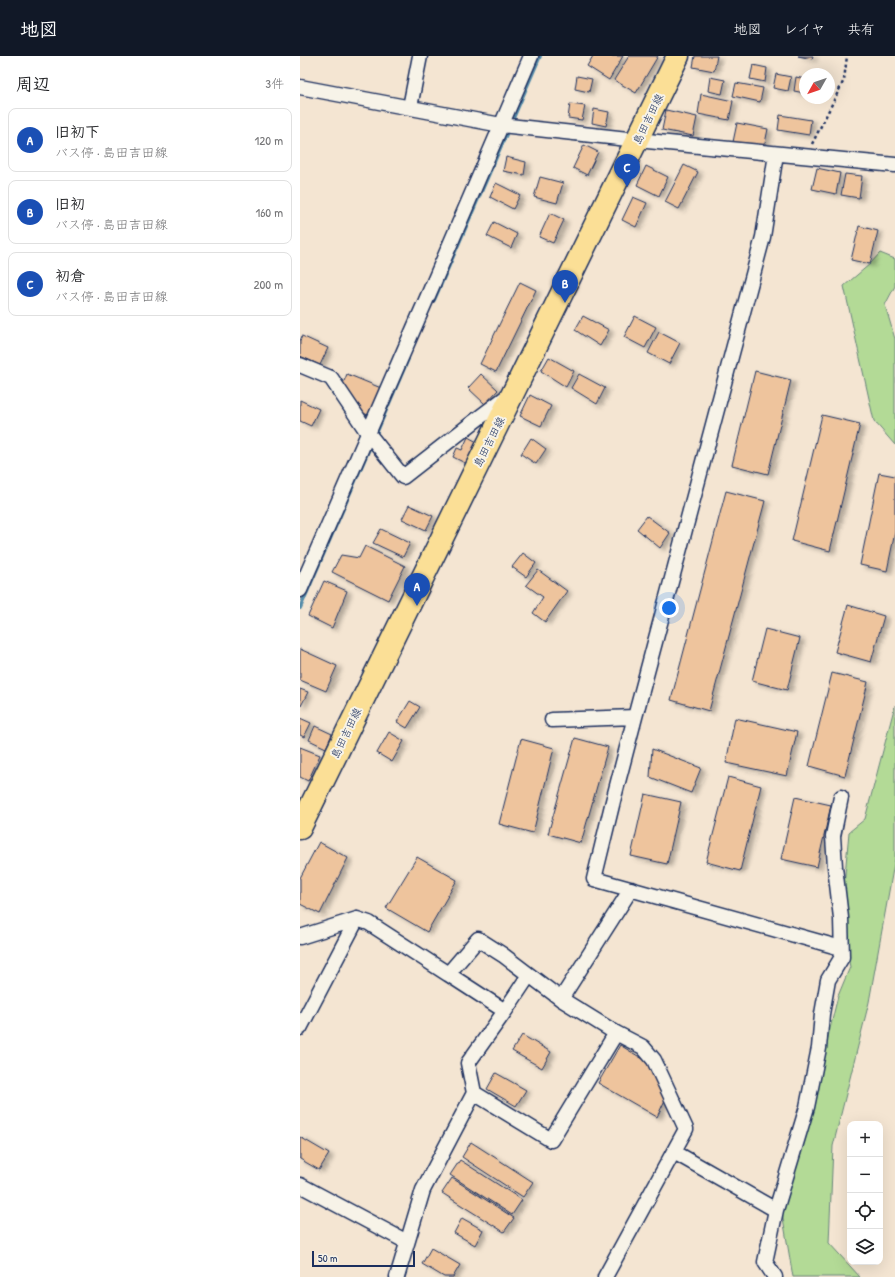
<!DOCTYPE html>
<html lang="ja">
<head>
<meta charset="utf-8">
<style>
	:root { --surface:#fff; --page:#f2f2f2; --text:#202124; --muted:#757577; --line:#e0e0e0; --accent:#111827 }
	body { margin:0; font-family:"Patrick Hand","Klee One",sans-serif; background:var(--page); color:var(--text) }
	.controls { position:absolute; right:12px; bottom:12px; display:grid; overflow:hidden; border-radius:8px; box-shadow:0 4px 16px #0002 }
	.controls button { width:36px; height:36px; display:grid; place-items:center; padding:0; border:0; border-bottom:1px solid var(--line); background:var(--surface); color:var(--text); font:20px sans-serif }
	.compass { position:absolute; left:499px; top:12px; width:36px; height:36px; border-radius:50%; background:var(--surface); box-shadow:0 4px 16px #0002; rotate:230deg }
	.scale { position:absolute; left:12px; bottom:10px; width:103px; box-sizing:border-box; padding-left:4px; border:2px solid #1b2f5e; border-top:0; font-size:11px; line-height:14px; white-space:nowrap; color:#1b2f5e; -webkit-text-stroke:3px #f7f3e8; paint-order:stroke }
	.you { position:absolute; left:369px; top:552px; width:14px; height:14px; margin:-10px; border:3px solid #fff; border-radius:50%; background:#1a73e8; box-shadow:0 0 0 6px #1a73e833 }
	.badge { display:grid; place-items:center; width:26px; height:26px; border-radius:50%; background:var(--accent); color:#fff; font-size:13px; font-weight:700 }
	.pin { position:absolute; translate:-50% -33px; filter:drop-shadow(0 1px 2px #0008) }
	.pin::after { content:''; position:absolute; top:21px; width:14px; height:12px; background:inherit; clip-path:polygon(0 0,100% 0,50% 100%) }
	.list { margin:0; padding:0; list-style:none }
	h2 { display:flex; justify-content:space-between; align-items:center; height:52px; margin:0; padding:0 16px; font-size:17px }
	h2 small { font-size:13px; font-weight:400; color:var(--muted) }
	.list li { display:grid; grid-template-columns:26px 1fr auto; gap:12px; align-items:center; box-sizing:border-box; height:64px; margin:0 8px 8px; padding:0 8px; border:1px solid var(--line); border-radius:8px }
	.list b { display:block; font-size:15px; white-space:nowrap }
	.list p { margin:0; font-size:13px; white-space:nowrap; color:var(--muted) }
	.list em { font-size:13px; font-style:normal; color:var(--muted) }
	.icon { flex:none; width:22px; height:22px; fill:none; stroke:currentColor; stroke-width:2; stroke-linecap:round; stroke-linejoin:round }
	.map { position:relative; flex:none; width:595px; height:1221px; overflow:hidden }
	header { display:flex; align-items:center; gap:24px; box-sizing:border-box; height:56px; padding:0 20px; background:var(--accent); color:#fff }
	header strong { font-size:19px }
	nav { display:flex; gap:22px; margin-inline-start:auto; font-size:14px }
	main { display:flex }
	aside { flex:1; background:var(--surface) }
	.map>svg:first-child { display:block }
	.green { fill:#b3da96; stroke:#67847a }
	.lines { fill:none; stroke-linecap:round; stroke-linejoin:round }
	.stream { stroke:#568daa; stroke-width:4 }
	.building { fill:#eec49d; stroke:#1b2f5e; filter:url(#shadow) }
	.minor-casing { stroke:#1b2f5e; stroke-width:17 }
	.primary-casing { stroke:#1b2f5e; stroke-width:25 }
	.path { stroke:#1b2f5e; stroke-width:2.5; stroke-dasharray:3 3; stroke-linecap:butt }
	.minor { stroke:#f7f3e8; stroke-width:14 }
	.primary { stroke:#fbdf96; stroke-width:22 }
	.labels { text-anchor:middle; dominant-baseline:central; stroke-width:4; stroke-linejoin:round; paint-order:stroke }
	.street-label { font-size:11px; fill:#1b2f5e; stroke:#f7f3e8 }
</style>
</head>
<body>
<header>
<strong>地図</strong>
<nav><a>地図</a><a>レイヤ</a><a>共有</a></nav>
</header>
<main>
<aside>
<h2>周辺<small>3件</small></h2>
<ul class="list">
<li><span class="badge" style="background:#1a4fb4">A</span><div><b>旧初下</b><p>バス停 · 島田吉田線</p></div><em>120 m</em></li>
<li><span class="badge" style="background:#1a4fb4">B</span><div><b>旧初</b><p>バス停 · 島田吉田線</p></div><em>160 m</em></li>
<li><span class="badge" style="background:#1a4fb4">C</span><div><b>初倉</b><p>バス停 · 島田吉田線</p></div><em>200 m</em></li>
</ul>
</aside>
<div class="map">
<svg width="595" height="1221" viewBox="0 0 595 1221">
	<defs>
		<filter id="shadow"><feDropShadow dx="4.5" dy="2.5" stdDeviation="2" flood-color="#0004"/></filter>
	</defs>
	<rect width="100%" height="100%" fill="#f4e5d2"/>
	<filter id="ink" filterUnits="userSpaceOnUse"><feTurbulence type="fractalNoise" baseFrequency=".025" numOctaves="2"/><feDisplacementMap in="SourceGraphic" scale="8" xChannelSelector="R" yChannelSelector="G"/><feConvolveMatrix kernelMatrix="1 2 1 2 8 2 1 2 1" color-interpolation-filters="sRGB"/></filter>
	<g filter="url(#ink)">
		<path class="green" d="M 580,197 L 595,203 L 595,230 L 585,249 L 595,283 L 595,389 L 574,365 L 544,230 L 570,208 Z
			M 595,649 L 595,802 L 569,946 L 533,1090 L 529,1187 L 560,1221 L 493,1221 L 482,1156 L 501,1092 L 538,940 L 550,911 L 541,862 L 549,776 L 565,763 Z"/>
		<g class="lines">
			<path class="stream" d="M 134,244 L 240,0
				M 75,380 L 108,303
				M 0,552 L 72,386"/>
		</g>
		<path class="building" d="M 293,0 L 323,0 L 309,24 L 287,10 Z
			M 329,0 L 358,0 L 336,37 L 314,24 Z
			M 395,0 L 417,0 L 414,15 L 393,11 Z
			M 498,0 L 513,0 L 512,3 Z
			M 453,9 L 467,12 L 465,26 L 450,23 Z
			M 476,18 L 491,21 L 488,35 L 473,32 Z
			M 277,20 L 292,23 L 289,36 L 275,33 Z
			M 410,21 L 425,24 L 422,38 L 408,35 Z
			M 496,21 L 505,23 L 505,37 L 494,35 Z
			M 436,27 L 463,32 L 460,46 L 433,40 Z
			M 401,38 L 433,45 L 429,64 L 398,58 Z
			M 270,48 L 285,50 L 282,64 L 268,62 Z
			M 294,53 L 309,56 L 306,70 L 292,67 Z
			M 366,54 L 397,61 L 393,80 L 362,74 Z
			M 480,59 L 511,64 L 509,79 L 478,74 Z
			M 437,67 L 468,73 L 464,92 L 433,86 Z
			M 284,89 L 298,96 L 287,119 L 273,112 Z
			M 206,101 L 226,106 L 224,119 L 203,115 Z
			M 384,109 L 398,116 L 379,153 L 365,146 Z
			M 346,110 L 368,121 L 359,140 L 337,129 Z
			M 517,112 L 540,117 L 536,138 L 512,133 Z
			M 545,118 L 562,120 L 559,142 L 541,139 Z
			M 240,121 L 263,127 L 257,147 L 234,141 Z
			M 196,127 L 220,139 L 213,153 L 190,141 Z
			M 333,141 L 347,147 L 336,171 L 322,164 Z
			M 250,157 L 264,164 L 253,187 L 239,181 Z
			M 194,166 L 217,178 L 211,192 L 187,180 Z
			M 559,170 L 578,175 L 570,208 L 551,204 Z
			M 220,226 L 236,234 L 196,316 L 180,308 Z
			M 283,260 L 309,274 L 300,290 L 275,274 Z
			M 335,260 L 356,271 L 345,292 L 324,281 Z
			M 359,276 L 380,287 L 369,308 L 348,297 Z
			M 2,280 L 28,292 L 20,309 L 0,300 L 0,285 Z
			M 249,301 L 274,315 L 266,331 L 241,315 Z
			M 455,315 L 491,324 L 468,418 L 432,409 Z
			M 47,318 L 81,332 L 70,360 L 57,354 L 60,350 L 50,345 L 42,330 Z
			M 181,318 L 198,334 L 185,348 L 168,332 Z
			M 279,318 L 305,332 L 297,348 L 271,332 Z
			M 230,339 L 251,350 L 241,370 L 220,360 Z
			M 0,344 L 19,353 L 11,370 L 0,365 Z
			M 522,359 L 560,368 L 530,495 L 492,485 Z
			M 168,381 L 177,386 L 167,408 L 153,401 L 157,392 L 162,394 Z
			M 231,382 L 246,393 L 236,408 L 221,398 Z
			M 579,417 L 595,420 L 595,476 L 587,515 L 560,509 Z
			M 426,435 L 465,445 L 409,655 L 371,644 Z
			M 109,449 L 133,460 L 126,474 L 102,463 Z
			M 347,460 L 370,477 L 360,492 L 337,473 Z
			M 81,473 L 110,487 L 103,501 L 73,487 Z
			M 65,490 L 105,510 L 88,544 L 32,516 L 41,499 L 59,502 Z
			M 223,497 L 236,507 L 226,521 L 212,511 Z
			M 238,514 L 267,535 L 245,566 L 233,557 L 243,541 L 226,529 Z
			M 24,525 L 47,535 L 32,572 L 8,560 Z
			M 548,549 L 584,560 L 571,606 L 535,596 Z
			M 465,573 L 500,582 L 487,634 L 452,625 Z
			M 0,593 L 37,610 L 26,635 L 0,624 Z
			M 532,617 L 568,626 L 545,720 L 509,710 Z
			M 0,633 L 8,636 L 1,650 L 0,650 Z
			M 110,645 L 120,651 L 107,672 L 97,666 Z
			M 0,662 L 11,667 L 4,681 L 0,679 Z
			M 435,662 L 497,676 L 487,720 L 426,707 Z
			M 15,670 L 32,678 L 26,692 L 9,684 Z
			M 89,676 L 104,685 L 92,706 L 77,697 Z
			M 275,682 L 308,691 L 281,787 L 248,778 Z
			M 221,683 L 254,692 L 233,777 L 199,768 Z
			M 0,691 L 20,699 L 8,725 L 0,721 Z
			M 352,693 L 401,712 L 391,737 L 350,721 Z
			M 428,721 L 461,730 L 440,815 L 406,806 Z
			M 345,738 L 381,746 L 367,808 L 331,800 Z
			M 495,741 L 531,749 L 517,811 L 481,803 Z
			M 19,786 L 48,802 L 20,858 L 0,848 L 0,822 Z
			M 117,801 L 157,824 L 127,876 L 86,852 Z
			M 222,979 L 251,996 L 242,1012 L 212,995 Z
			M 320,989 L 351,1008 L 365,1044 L 357,1061 L 298,1027 Z
			M 196,1017 L 226,1034 L 216,1050 L 187,1033 Z
			M 0,1081 L 29,1098 L 19,1114 L 0,1103 Z
			M 171,1086 L 233,1126 L 223,1141 L 162,1101 Z
			M 160,1104 L 222,1144 L 212,1159 L 150,1119 Z
			M 152,1122 L 214,1162 L 204,1176 L 142,1137 Z
			M 162,1162 L 183,1174 L 175,1189 L 154,1177 Z
			M 131,1192 L 160,1209 L 153,1221 L 144,1221 L 122,1208 Z"/>
		<g class="lines">
			<g class="minor-casing">
				<path id="minor" d="M 0,31 L 201,69 L 337,84 L 595,109
					M 110,51 L 120,0
					M 0,309 L 31,322 L 68,377 L 103,421 L 180,361 L 209,339
					M 0,534 L 130,235 L 231,0
					M 335,661 L 463,181 L 476,98
					M 252,664 L 335,661 L 313,745 L 294,823 L 541,892
					M 0,881 L 57,863 L 69,867 L 148,918 L 178,883 L 203,899 L 261,943 L 316,977
					M 148,918 L 205,955 L 229,919
					M 261,943 L 331,833
					M 0,972 L 57,863
					M 174,1037 L 168,1007 L 205,955
					M 374,1096 L 476,1154 L 465,1206 L 475,1221
					M 0,1129 L 107,1186
					M 476,1154 L 507,1051 L 519,992 L 522,958 L 528,924 L 542,901 L 541,862 L 535,811 L 533,780 L 541,741
					M 97,1221 L 123,1134 L 174,1037 L 251,1084 L 316,977 L 343,991 L 354,1004 L 386,1073 L 305,1221"/>
			</g>
			<g class="primary-casing">
				<path id="primary" d="M 0,772 L 378,0"/>
			</g>
			<path class="path" d="M 512,88 L 544,24 L 547,0"/>
			<use href="#minor" class="minor"/>
			<use href="#primary" class="primary"/>
		</g>
	</g>
	<g class="labels">
		<g class="street-label">
			<text transform="translate(348 63) rotate(-64)">島田吉田線</text>
			<text transform="translate(189 386) rotate(-63)">島田吉田線</text>
			<text transform="translate(46 677) rotate(-64)">島田吉田線</text>
		</g>
	</g>
</svg>
<div class="controls">
<button>+</button>
<button>−</button>
<button><svg class="icon" aria-label="locate" viewBox="0 0 24 24"><circle cx="12" cy="12" r="6"/><path d="M12 2v4M12 18v4M2 12h4M18 12h4"/></svg></button>
<button><svg class="icon" aria-label="layers" viewBox="0 0 24 24"><path d="M12 4l9 5-9 5-9-5zM3 14l9 5 9-5"/></svg></button>
</div>
<svg class="compass" viewBox="-18 -18 36 36"><path d="M0-13l5 13h-10z" fill="#e53935"/><path d="M0 13l5-13h-10z" fill="#757577"/></svg>
<div class="scale">50 m</div>
<div class="you"></div>
<div class="pin badge" style="left:117px;top:550px;background:#1a4fb4">A</div>
<div class="pin badge" style="left:265px;top:247px;background:#1a4fb4">B</div>
<div class="pin badge" style="left:327px;top:131px;background:#1a4fb4">C</div>
</div>
</main>
</body>
</html>
